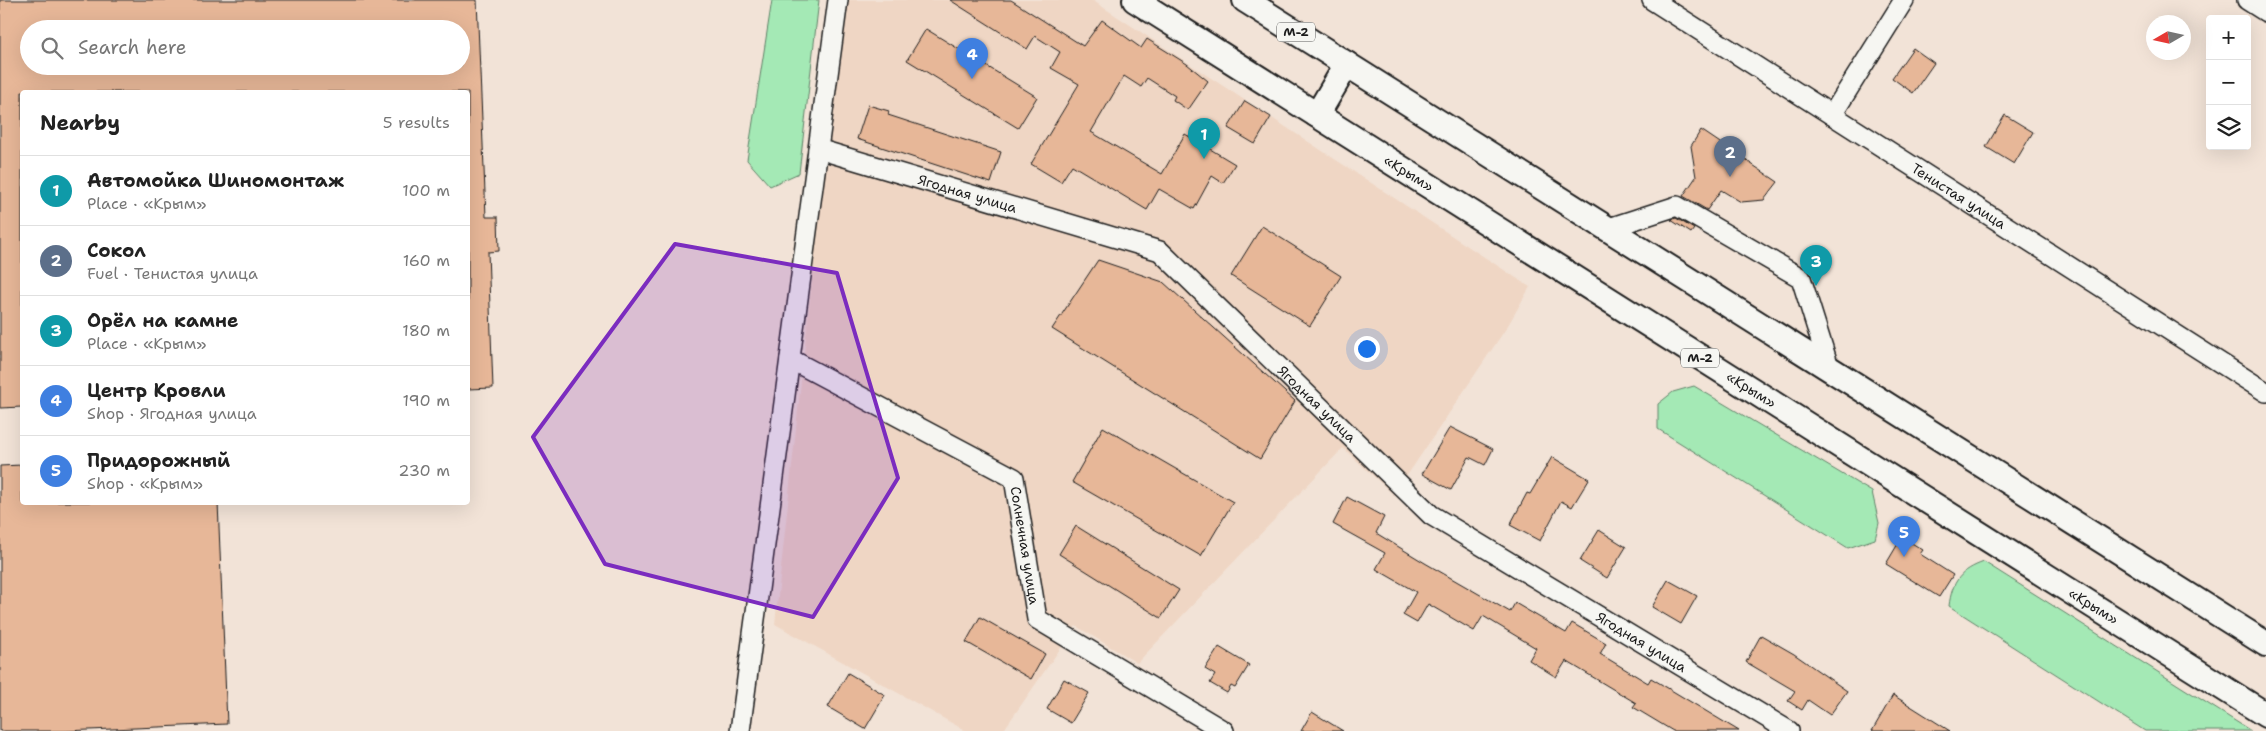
<!DOCTYPE html>
<html lang="en">
<head>
<meta charset="utf-8">
<style>
	:root { --surface:#fff; --page:#f2f2f2; --text:#222; --muted:#767676; --line:#e0e0e0; --accent:#c8321e }
	body { margin:0; font-family:"Shantell Sans",sans-serif; background:var(--page); color:var(--text) }
	.controls { position:absolute; right:15px; top:15px; display:grid; overflow:hidden; border-radius:5px; box-shadow:0 5px 20px #0002 }
	.controls button { width:45px; height:45px; display:grid; place-items:center; padding:0; border:0; border-bottom:1px solid var(--line); background:var(--surface); color:var(--text); font:25px sans-serif }
	.compass { position:absolute; left:2146px; top:15px; width:45px; height:45px; border-radius:50%; background:var(--surface); box-shadow:0 5px 20px #0002; rotate:261deg }
	.you { position:absolute; left:1366px; top:348px; width:18px; height:18px; margin:-12px; border:4px solid #fff; border-radius:50%; background:#1a73e8; box-shadow:0 0 0 8px #1a73e833 }
	.badge { display:grid; place-items:center; width:32px; height:32px; border-radius:50%; background:var(--accent); color:#fff; font-size:16px; font-weight:700 }
	.pin { position:absolute; translate:-50% -41px; filter:drop-shadow(0 1px 2px #0008) }
	.pin::after { content:''; position:absolute; top:26px; width:18px; height:15px; background:inherit; clip-path:polygon(0 0,100% 0,50% 100%) }
	.list { margin:0; padding:0; list-style:none }
	h2 { display:flex; justify-content:space-between; align-items:center; height:65px; margin:0; padding:0 20px; font-size:21px }
	h2 small { font-size:16px; font-weight:400; color:var(--muted) }
	.list li { display:grid; grid-template-columns:32px 1fr auto; gap:15px; align-items:center; box-sizing:border-box; height:70px; padding:0 20px; border-top:1px solid var(--line) }
	.list b { display:block; font-size:19px; white-space:nowrap }
	.list p { margin:0; font-size:16px; white-space:nowrap; color:var(--muted) }
	.list em { font-size:16px; font-style:normal; color:var(--muted) }
	.icon { flex:none; width:28px; height:28px; fill:none; stroke:currentColor; stroke-width:2; stroke-linecap:round; stroke-linejoin:round }
	.map { position:relative; flex:none; width:2266px; height:731px; overflow:hidden }
	.search { position:absolute; background:var(--surface); box-shadow:0 5px 20px #0002; left:20px; top:20px; width:450px; height:55px; display:flex; align-items:center; gap:12px; box-sizing:border-box; padding:0 18px; border-radius:28px; color:var(--muted); font-size:19px }
	.panel { position:absolute; background:var(--surface); box-shadow:0 5px 20px #0002; left:20px; top:90px; width:450px; height:415px; border-radius:5px }
	.map>svg:first-child { display:block }
	.built { fill:#efd6c4 }
	.green { fill:#a4e9b5; stroke:#608268 }
	.building { fill:#e7b798; stroke:#1c1c1c; fill-rule:evenodd }
	.lines { fill:none; stroke-linecap:round; stroke-linejoin:round }
	.minor-casing { stroke:#1c1c1c; stroke-width:22 }
	.major-casing { stroke:#1c1c1c; stroke-width:28 }
	.minor { stroke:#f6f6f2; stroke-width:19 }
	.major { stroke:#f6f6f2; stroke-width:24 }
	.marked { fill:#7b2cbf; fill-opacity:0.2; stroke:#7b2cbf; stroke-width:4; stroke-linejoin:round }
	.labels { text-anchor:middle; dominant-baseline:central; stroke-width:4; stroke-linejoin:round; paint-order:stroke }
	.shield { fill:#f6f6f2; stroke:#5d5d5c; stroke-width:1 }
	.shield-label { font-size:12px; font-weight:bold; fill:#1c1c1c }
	.street-label { font-size:14px; fill:#1c1c1c; stroke:#f6f6f2 }
</style>
</head>
<body>
<div class="map">
<svg width="2266" height="731" viewBox="0 0 2266 731">
	<rect width="100%" height="100%" fill="#f2e3d7"/>
	<filter id="ink" filterUnits="userSpaceOnUse"><feTurbulence type="fractalNoise" baseFrequency=".02" numOctaves="2"/><feDisplacementMap in="SourceGraphic" scale="10" xChannelSelector="R" yChannelSelector="G"/><feConvolveMatrix kernelMatrix="1 2 1 2 8 2 1 2 1" color-interpolation-filters="sRGB"/></filter>
	<g filter="url(#ink)">
		<path class="built" d="M 846,0 L 1092,0 L 1530,287 L 1507,327 L 1394,495 L 1343,448 L 1137,663 L 1076,626 L 1003,731 L 966,731 L 775,624 L 825,158 Z"/>
		<path class="green" d="M 772,0 L 819,0 L 799,173 L 770,186 L 747,160 Z
			M 1694,386 L 1872,492 L 1879,523 L 1875,539 L 1848,548 L 1658,429 L 1658,404 L 1673,392 Z
			M 1984,562 L 2251,731 L 2145,731 L 1949,606 C 1952,581 1961,570 1984,562 Z"/>
		<path class="building" d="M 0,0 L 477,0 L 486,217 L 498,217 L 499,251 L 488,252 L 493,388 L 468,389 L 468,92 L 22,92 L 22,407 L 0,408 ZM 29,29 L 461,29 L 461,66 L 29,66 Z
			M 950,0 L 1011,0 L 1083,46 L 1102,20 L 1141,48 L 1147,39 L 1187,64 L 1208,81 L 1188,110 L 1173,100 L 1175,96 L 1147,78 L 1141,87 L 1124,76 L 1091,132 L 1162,174 L 1185,134 L 1235,164 L 1223,183 L 1212,176 L 1194,209 L 1159,189 L 1147,210 L 1072,165 L 1061,182 L 1031,164 L 1079,84 L 1051,68 L 1060,52 L 1035,36 L 1027,49 Z
			M 926,29 L 1037,97 L 1018,128 L 907,60 Z
			M 1913,48 L 1934,63 L 1913,93 L 1892,78 Z
			M 1245,101 L 1271,117 L 1255,144 L 1228,128 Z
			M 868,105 L 889,111 L 888,115 L 1001,152 L 991,183 L 857,139 Z
			M 2005,115 L 2033,132 L 2014,164 L 1986,147 Z
			M 1701,130 L 1778,182 L 1764,200 L 1741,202 L 1721,190 L 1707,210 L 1683,196 L 1696,177 L 1691,146 Z
			M 1676,218 L 1694,229 L 1691,233 L 1671,220 Z
			M 1262,226 L 1341,276 L 1310,326 L 1231,276 Z
			M 1098,260 L 1163,282 L 1295,401 L 1260,459 L 1052,329 Z
			M 1103,427 L 1233,502 L 1201,556 L 1072,482 Z
			M 1450,427 L 1493,449 L 1485,465 L 1469,457 L 1451,490 L 1422,474 Z
			M 1552,457 L 1589,479 L 1572,507 L 1561,501 L 1540,541 L 1510,525 L 1527,493 L 1530,494 Z
			M 22,465 L 22,502 L 218,502 L 227,724 L 66,731 L 0,731 L 0,466 Z
			M 1347,497 L 1384,517 L 1376,533 L 1425,563 L 1510,612 L 1515,603 L 1566,633 L 1572,623 L 1606,643 L 1600,654 L 1648,683 L 1651,678 L 1739,731 L 1673,731 L 1633,707 L 1636,703 L 1566,661 L 1556,677 L 1529,660 L 1536,648 L 1483,616 L 1474,631 L 1428,604 L 1417,623 L 1403,615 L 1416,592 L 1376,569 L 1385,553 L 1333,524 Z
			M 1076,526 L 1179,590 L 1161,618 L 1059,554 Z
			M 1599,530 L 1626,547 L 1607,578 L 1580,561 Z
			M 1902,537 L 1923,550 L 1920,554 L 1953,575 L 1939,597 L 1886,564 Z
			M 1668,580 L 1697,596 L 1681,624 L 1652,607 Z
			M 980,617 L 1045,654 L 1031,679 L 966,642 Z
			M 1761,635 L 1794,654 L 1847,691 L 1830,715 L 1808,700 L 1802,710 L 1788,701 L 1795,691 L 1746,662 Z
			M 1219,647 L 1249,665 L 1235,688 L 1231,686 L 1227,693 L 1210,683 L 1215,675 L 1205,669 Z
			M 848,673 L 885,695 L 865,729 L 828,707 Z
			M 1064,679 L 1089,693 L 1071,723 L 1047,709 Z
			M 1893,695 L 1950,731 L 1872,731 Z
			M 1312,712 L 1343,731 L 1301,731 Z"/>
		<g class="lines">
			<g class="minor-casing">
				<g id="minor">
					<path id="s1" d="M 1652,0 L 2266,392"/>
					<path d="M 2247,0 L 2266,12"/>
					<path d="M 1832,115 L 1904,0"/>
					<path id="s2" d="M 818,149 L 1160,251 L 1431,515 L 1789,731"/>
					<path d="M 1609,228 L 1677,206 L 1801,278 L 1829,367"/>
					<path id="s3" d="M 790,359 L 1014,478 L 1037,619 L 1224,731"/>
					<path d="M 740,731 L 838,0"/>
				</g>
			</g>
			<g class="major-casing">
				<g id="major">
					<path id="s4" d="M 1135,0 L 2266,715"/>
					<path d="M 1245,0 L 2266,644"/>
					<path d="M 1317,115 L 1347,64"/>
				</g>
			</g>
			<use href="#minor" class="minor"/>
			<use href="#major" class="major"/>
		</g>
	</g>
	<path class="marked" d="M 675,244 L 837,273 L 898,478 L 813,617 L 605,564 L 533,437 Z"/>
	<g class="labels">
		<g class="shield">
			<rect x="1277" y="22.5" width="38" height="19" rx="4"/>
			<rect x="1681" y="348.5" width="38" height="19" rx="4"/>
		</g>
		<g class="shield-label">
			<text x="1296" y="32">М-2</text>
			<text x="1700" y="358">М-2</text>
		</g>
		<g class="street-label">
			<text stroke="none"><textPath href="#s4" startOffset="324">«Крым»</textPath></text>
			<text stroke="none"><textPath href="#s2" startOffset="156">Ягодная улица</textPath></text>
			<text stroke="none"><textPath href="#s1" startOffset="364">Тенистая улица</textPath></text>
			<text stroke="none"><textPath href="#s4" startOffset="729">«Крым»</textPath></text>
			<text stroke="none"><textPath href="#s2" startOffset="576">Ягодная улица</textPath></text>
			<text stroke="none"><textPath href="#s3" startOffset="322">Солнечная улица</textPath></text>
			<text stroke="none"><textPath href="#s4" startOffset="1134">«Крым»</textPath></text>
			<text stroke="none"><textPath href="#s2" startOffset="981">Ягодная улица</textPath></text>
		</g>
	</g>
</svg>
<div class="controls">
<button>+</button>
<button>−</button>
<button><svg class="icon" aria-label="layers" viewBox="0 0 24 24"><path d="M12 4l9 5-9 5-9-5zM3 14l9 5 9-5"/></svg></button>
</div>
<svg class="compass" viewBox="-18 -18 36 36"><path d="M0-13l5 13h-10z" fill="#e53935"/><path d="M0 13l5-13h-10z" fill="#767676"/></svg>
<div class="you"></div>
<div class="pin badge" style="left:1204px;top:159px;background:#0f9aa8">1</div>
<div class="pin badge" style="left:1730px;top:177px;background:#5c6f8a">2</div>
<div class="pin badge" style="left:1816px;top:286px;background:#0f9aa8">3</div>
<div class="pin badge" style="left:972px;top:79px;background:#3f7fe0">4</div>
<div class="pin badge" style="left:1904px;top:557px;background:#3f7fe0">5</div>
<div class="search"><svg class="icon" aria-label="search" viewBox="0 0 24 24"><circle cx="10" cy="10" r="6"/><path d="M15 15l6 6"/></svg>Search here</div>
<section class="panel">
<h2>Nearby<small>5 results</small></h2>
<ul class="list">
<li><span class="badge" style="background:#0f9aa8">1</span><div><b>Автомойка Шиномонтаж</b><p>Place · «Крым»</p></div><em>100 m</em></li>
<li><span class="badge" style="background:#5c6f8a">2</span><div><b>Сокол</b><p>Fuel · Тенистая улица</p></div><em>160 m</em></li>
<li><span class="badge" style="background:#0f9aa8">3</span><div><b>Орёл на камне</b><p>Place · «Крым»</p></div><em>180 m</em></li>
<li><span class="badge" style="background:#3f7fe0">4</span><div><b>Центр Кровли</b><p>Shop · Ягодная улица</p></div><em>190 m</em></li>
<li><span class="badge" style="background:#3f7fe0">5</span><div><b>Придорожный</b><p>Shop · «Крым»</p></div><em>230 m</em></li>
</ul>
</section>
</div>
</body>
</html>
